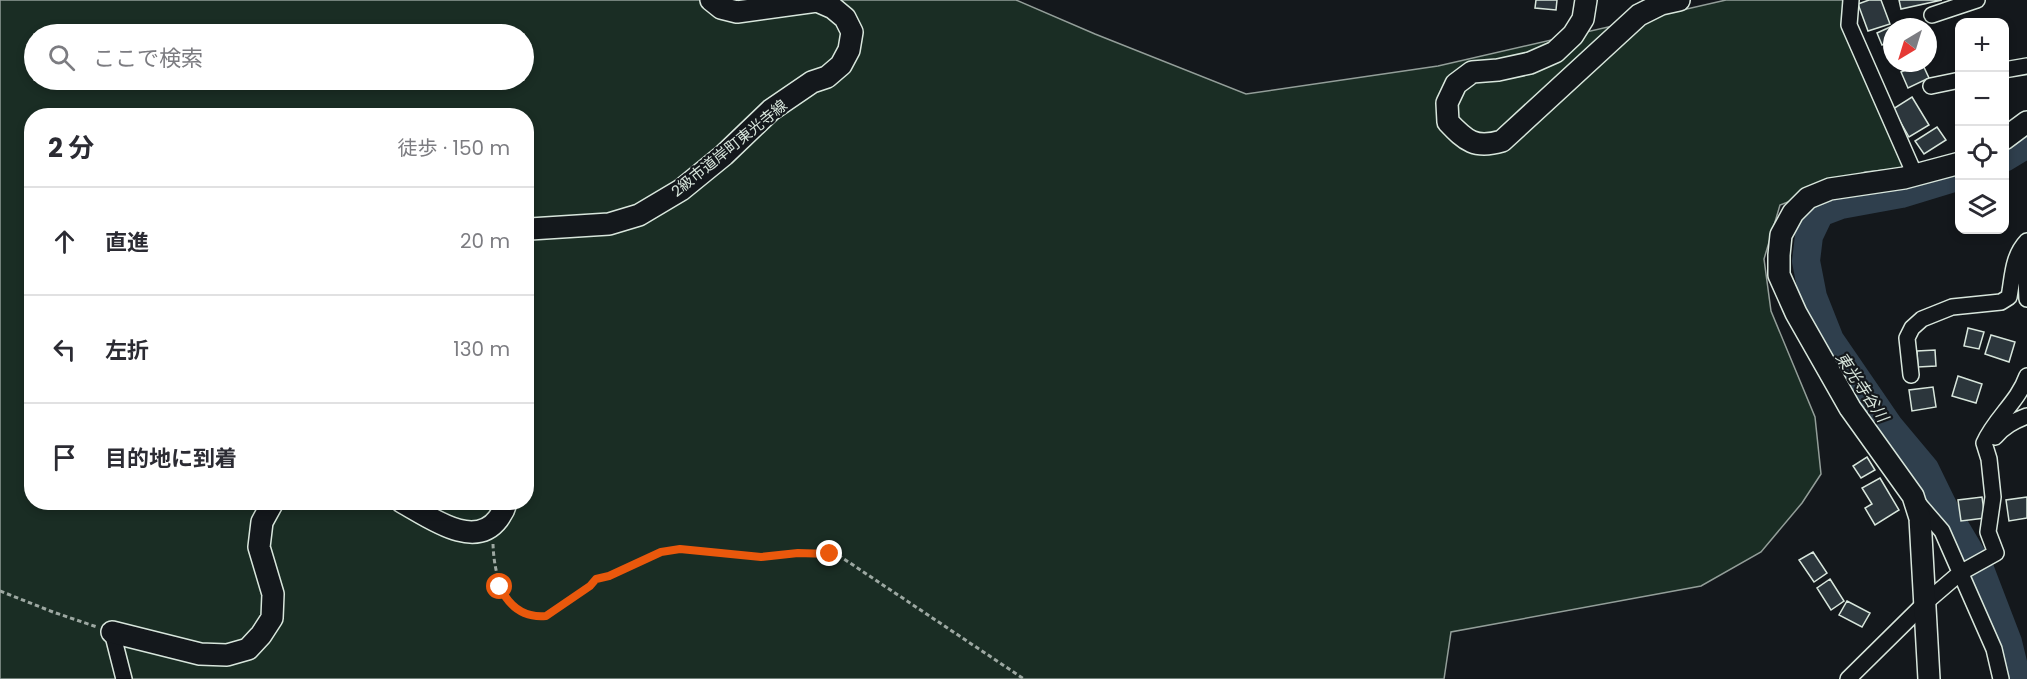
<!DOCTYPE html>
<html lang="ja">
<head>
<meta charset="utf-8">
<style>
	:root { --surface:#fff; --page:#f2f2f3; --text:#2b2b33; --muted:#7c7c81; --line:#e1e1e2 }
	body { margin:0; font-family:Poppins,"Noto Sans JP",sans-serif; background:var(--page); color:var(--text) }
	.controls { position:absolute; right:18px; top:18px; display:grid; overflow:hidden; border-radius:12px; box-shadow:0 3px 9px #0003 }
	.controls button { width:54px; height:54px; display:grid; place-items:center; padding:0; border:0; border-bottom:2px solid var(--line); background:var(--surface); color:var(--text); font:30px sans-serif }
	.compass { position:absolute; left:1883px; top:18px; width:54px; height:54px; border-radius:50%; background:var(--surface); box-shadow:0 3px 9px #0003; rotate:218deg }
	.stop { position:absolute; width:18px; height:18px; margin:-14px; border:4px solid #ea580c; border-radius:50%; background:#fff }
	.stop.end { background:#ea580c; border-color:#fff; box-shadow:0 2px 6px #0008 }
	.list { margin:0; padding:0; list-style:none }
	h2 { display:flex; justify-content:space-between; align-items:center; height:78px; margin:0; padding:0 24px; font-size:26px }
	h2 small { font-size:20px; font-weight:400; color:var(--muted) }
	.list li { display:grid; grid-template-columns:39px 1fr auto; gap:18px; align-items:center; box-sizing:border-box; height:108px; padding:0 24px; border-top:2px solid var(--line) }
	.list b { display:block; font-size:22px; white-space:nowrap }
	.list em { font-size:20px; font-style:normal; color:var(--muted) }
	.icon { flex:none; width:33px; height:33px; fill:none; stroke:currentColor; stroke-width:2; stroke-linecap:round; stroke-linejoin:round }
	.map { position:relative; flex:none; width:2027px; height:679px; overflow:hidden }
	.search { position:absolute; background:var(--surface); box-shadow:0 3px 9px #0003; left:24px; top:24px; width:510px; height:66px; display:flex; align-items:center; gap:15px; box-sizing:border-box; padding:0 21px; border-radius:33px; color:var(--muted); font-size:22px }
	.panel { position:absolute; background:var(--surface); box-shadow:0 3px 9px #0003; left:24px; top:108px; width:510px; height:402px; border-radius:24px }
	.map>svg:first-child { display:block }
	.green { fill:#1a2d24; stroke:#939e99; stroke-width:1.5; fill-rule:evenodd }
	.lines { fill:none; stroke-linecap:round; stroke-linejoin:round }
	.river { stroke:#2f3f4d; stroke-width:28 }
	.building { fill:#2c363c; stroke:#d8e6dc; stroke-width:1.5 }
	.street-casing { stroke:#d8e6dc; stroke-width:18 }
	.secondary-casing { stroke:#d8e6dc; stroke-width:24 }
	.path { stroke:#9da8a2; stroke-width:3; stroke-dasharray:4.5 3; stroke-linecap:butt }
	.street { stroke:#14181c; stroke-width:15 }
	.secondary { stroke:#14181c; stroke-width:21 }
	.route { stroke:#ea580c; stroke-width:8 }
	.labels { text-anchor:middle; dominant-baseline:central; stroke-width:4.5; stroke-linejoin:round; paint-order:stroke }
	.street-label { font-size:15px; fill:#d8e6dc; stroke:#14181c }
	.water-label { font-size:16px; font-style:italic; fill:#d8e6dc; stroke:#14181c }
</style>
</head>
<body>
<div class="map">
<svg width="2027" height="679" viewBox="0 0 2027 679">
	<rect width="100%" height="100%" fill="#14181c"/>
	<path class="green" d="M 0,0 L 1016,0 L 1095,34 L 1246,94 L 1438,66 L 1726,0 L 1845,0 L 1904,168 L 1865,172 L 1780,205 L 1764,259 L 1771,311 L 1815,417 L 1821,474 L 1802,503 L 1761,552 L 1701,586 L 1451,632 L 1444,679 L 0,679 ZM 34,34 L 524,34 L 524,80 L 34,80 ZM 32,116 L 526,116 L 526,502 L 32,502 Z"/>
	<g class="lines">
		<path class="river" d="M 2004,158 L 2027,144
			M 1960,176 L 1901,194 L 1841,205 L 1820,213 L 1809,236 L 1806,261 L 1813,297 L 1830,340 L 1889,426 L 1925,469 L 1945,510 L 1980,569 L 2008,642 L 2017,679"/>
	</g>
	<path class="building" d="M 1536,0 L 1557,0 L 1556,10 L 1535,8 Z
		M 1869,0 L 1881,0 L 1890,24 L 1868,31 L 1858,4 Z
		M 1899,0 L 1942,0 L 1901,9 Z
		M 1899,23 L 1901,27 L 1892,27 L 1892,41 L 1882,45 L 1877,33 Z
		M 1922,63 L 1929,78 L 1908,88 L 1901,72 Z
		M 1912,97 L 1929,125 L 1909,137 L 1893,109 Z
		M 1937,127 L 1946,140 L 1924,154 L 1915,141 Z
		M 1968,328 L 1984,332 L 1979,349 L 1964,346 Z
		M 1991,335 L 2015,342 L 2009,362 L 1985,354 Z
		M 1935,350 L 1936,366 L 1918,367 L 1917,351 Z
		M 1958,376 L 1982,384 L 1976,403 L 1952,396 Z
		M 1933,387 L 1936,407 L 1912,411 L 1909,390 Z
		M 1867,457 L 1875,470 L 1861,478 L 1853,466 Z
		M 1880,478 L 1899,510 L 1875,525 L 1865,508 L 1872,504 L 1862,488 Z
		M 1982,497 L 1985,518 L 1961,521 L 1958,500 Z
		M 2027,497 L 2027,518 L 2009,521 L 2006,500 Z
		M 1813,552 L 1827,573 L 1814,582 L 1799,560 Z
		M 1830,579 L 1844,601 L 1831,610 L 1817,588 Z
		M 1847,601 L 1870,613 L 1862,627 L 1839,615 Z"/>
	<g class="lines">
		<g class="street-casing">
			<path id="street" d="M 1851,0 L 1849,25 L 1915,175
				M 1932,15 L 1977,0
				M 2004,70 L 2027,66
				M 1931,86 L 1960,80
				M 2027,252 L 2025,259 L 2027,299
				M 1911,375 L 1907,338 L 1912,328 L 1922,319 L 1952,307 L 2001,302 L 2009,297 C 2013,276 2012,257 2027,241
				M 1995,437 C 2004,426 2014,421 2027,416
				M 1917,502 L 1942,531 L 1994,649 L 2001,679
				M 112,632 L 124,679
				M 1848,679 L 1925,603 L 1960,573 L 1996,553 L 1988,532 L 1993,497 L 1989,459 L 1984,443 C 1995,418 2018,402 2027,376"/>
		</g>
		<g class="secondary-casing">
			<path id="secondary" d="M 1586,0 L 1583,19 L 1573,35 L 1555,52 L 1530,63 L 1498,70 L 1472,72 L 1456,84 L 1447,103 L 1448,122 C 1466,141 1475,149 1502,141 L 1639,15 L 1661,4 L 1679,0
				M 2004,139 L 2027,122
				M 526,230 L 530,229 L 609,224 L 639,215 L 681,190 L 724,155 L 771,110 L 812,82 L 827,77 L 841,65 L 849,50 L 852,32 L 845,18 L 833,8 L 817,1 L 737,12 L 721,8 L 711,0
				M 402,502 C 428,516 474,551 498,519 C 502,513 505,510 506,502
				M 112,632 L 200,654 L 227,655 L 248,649 L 261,635 L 272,618 L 273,594 L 259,547 L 262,522 L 273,502
				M 1929,679 L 1920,518 L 1913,496 L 1850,408 L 1796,313 L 1779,275 L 1779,255 L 1781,235 L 1793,213 L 1808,198 L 1830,189 L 1904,178 L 1960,163"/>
		</g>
		<path class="path" d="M 493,544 C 494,576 505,621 546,616 L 589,586 L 596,579 L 609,576 L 661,552 L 680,549 L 761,557 L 798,553 L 830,554 L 841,557 L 1024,679
			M 0,591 L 53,612 L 97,627"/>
		<use href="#street" class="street"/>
		<use href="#secondary" class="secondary"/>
	</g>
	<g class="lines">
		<path class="route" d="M 500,587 C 509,606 524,618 546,616 L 590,586 L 596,579 L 609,576 L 661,552 L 680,549 L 761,557 L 798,553 L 830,554"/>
	</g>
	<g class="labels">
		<g class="street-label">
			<text transform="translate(729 148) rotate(-39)">2級市道岸町東光寺線</text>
		</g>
		<g class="water-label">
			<text transform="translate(1862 387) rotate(56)">東光寺谷川</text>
		</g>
	</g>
</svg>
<div class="controls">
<button>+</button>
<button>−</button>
<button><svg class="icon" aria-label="locate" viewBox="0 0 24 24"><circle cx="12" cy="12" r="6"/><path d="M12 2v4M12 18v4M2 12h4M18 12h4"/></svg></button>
<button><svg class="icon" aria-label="layers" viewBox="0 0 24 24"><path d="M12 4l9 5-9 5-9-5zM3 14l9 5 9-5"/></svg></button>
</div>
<svg class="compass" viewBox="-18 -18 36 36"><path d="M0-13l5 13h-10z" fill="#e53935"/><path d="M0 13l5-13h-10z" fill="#7c7c81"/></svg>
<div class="stop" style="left:500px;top:587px"></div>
<div class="stop end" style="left:830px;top:554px"></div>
<div class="search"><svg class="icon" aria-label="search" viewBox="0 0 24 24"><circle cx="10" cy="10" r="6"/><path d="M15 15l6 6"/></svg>ここで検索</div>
<section class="panel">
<h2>2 分<small>徒歩 · 150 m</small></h2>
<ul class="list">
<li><svg class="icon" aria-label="ahead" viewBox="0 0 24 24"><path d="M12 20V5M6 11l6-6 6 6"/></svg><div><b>直進</b></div><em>20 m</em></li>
<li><svg class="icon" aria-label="left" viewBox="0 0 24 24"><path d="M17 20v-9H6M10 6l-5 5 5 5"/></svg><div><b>左折</b></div><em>130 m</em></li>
<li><svg class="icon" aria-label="arrive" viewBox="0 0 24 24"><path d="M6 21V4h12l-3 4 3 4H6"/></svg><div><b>目的地に到着</b></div></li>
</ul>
</section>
</div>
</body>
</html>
